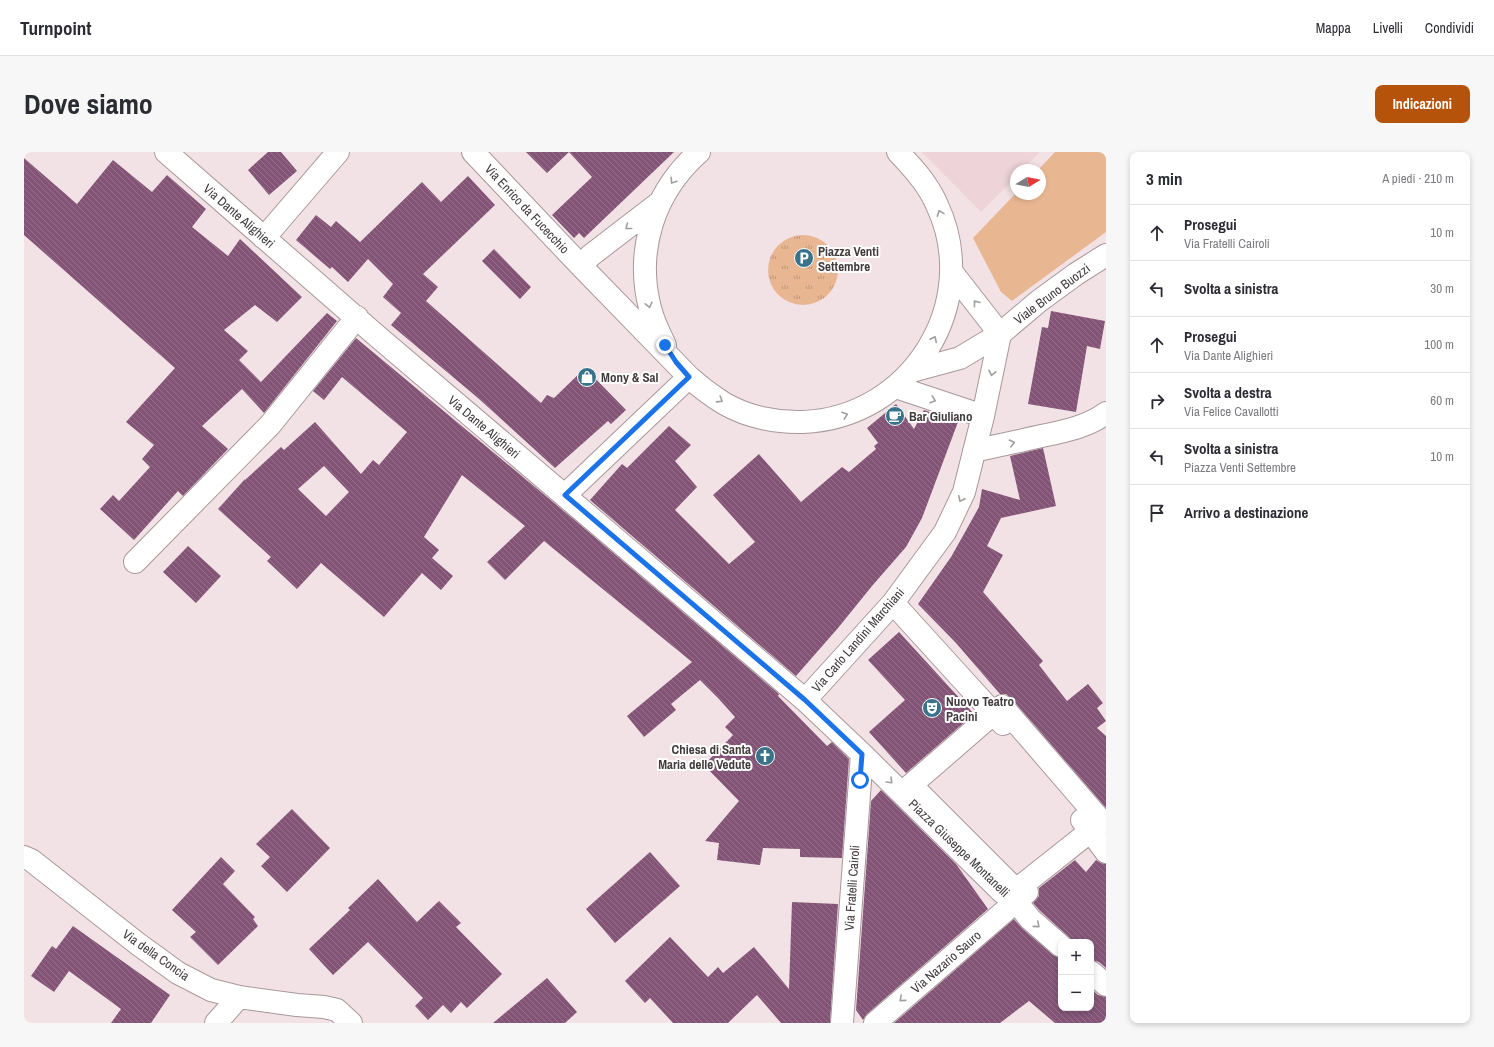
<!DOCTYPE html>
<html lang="it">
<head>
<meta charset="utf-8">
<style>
	:root { --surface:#fff; --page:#f7f7f7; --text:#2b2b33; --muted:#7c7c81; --line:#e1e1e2; --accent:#b45309 }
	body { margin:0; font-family:"Archivo Narrow",sans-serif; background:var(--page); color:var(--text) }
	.controls { position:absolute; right:12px; bottom:12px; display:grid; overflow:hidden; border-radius:8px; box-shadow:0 2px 6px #0003 }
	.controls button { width:36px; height:36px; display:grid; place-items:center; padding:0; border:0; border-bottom:1px solid var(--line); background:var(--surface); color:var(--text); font:20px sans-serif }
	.compass { position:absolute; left:986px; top:12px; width:36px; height:36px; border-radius:50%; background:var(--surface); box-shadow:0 2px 6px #0003; rotate:80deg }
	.stop { position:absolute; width:12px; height:12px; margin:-9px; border:3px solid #1a73e8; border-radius:50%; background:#fff }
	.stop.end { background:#1a73e8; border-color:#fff; box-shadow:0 1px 4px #0008 }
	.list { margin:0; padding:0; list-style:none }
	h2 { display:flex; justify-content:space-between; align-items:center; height:52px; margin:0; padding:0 16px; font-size:17px }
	h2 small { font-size:13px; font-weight:400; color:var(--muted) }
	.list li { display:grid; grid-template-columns:26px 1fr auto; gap:12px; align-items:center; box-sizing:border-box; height:56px; padding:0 16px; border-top:1px solid var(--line) }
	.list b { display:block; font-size:15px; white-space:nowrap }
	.list p { margin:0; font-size:13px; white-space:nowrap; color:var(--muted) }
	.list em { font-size:13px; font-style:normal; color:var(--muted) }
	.icon { flex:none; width:22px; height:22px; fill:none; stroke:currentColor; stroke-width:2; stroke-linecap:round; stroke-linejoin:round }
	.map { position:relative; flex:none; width:1082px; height:871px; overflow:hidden; border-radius:8px }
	header { display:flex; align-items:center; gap:24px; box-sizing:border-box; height:56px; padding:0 20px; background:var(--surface); border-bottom:1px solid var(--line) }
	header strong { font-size:19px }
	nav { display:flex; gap:22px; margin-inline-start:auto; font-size:14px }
	.intro { display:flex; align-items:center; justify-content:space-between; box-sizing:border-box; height:96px; padding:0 24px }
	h1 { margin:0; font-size:28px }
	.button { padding:10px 18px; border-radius:8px; background:var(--accent); color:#fff; font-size:14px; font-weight:700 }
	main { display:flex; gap:24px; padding:0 24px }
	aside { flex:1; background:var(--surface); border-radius:8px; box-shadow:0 2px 6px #0003 }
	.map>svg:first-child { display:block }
	.built { fill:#eed4d9 }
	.grass { fill:url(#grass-tufts) }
	.park { fill:#e8b791 }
	.building { fill:url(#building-back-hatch); fill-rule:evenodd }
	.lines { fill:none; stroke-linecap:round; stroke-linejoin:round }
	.minor-casing { stroke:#a8989b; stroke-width:24 }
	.minor { stroke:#fff; stroke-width:22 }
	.oneway { stroke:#a09d9e }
	.route { stroke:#1a73e8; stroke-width:5 }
	.labels { text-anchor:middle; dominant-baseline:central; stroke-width:4; stroke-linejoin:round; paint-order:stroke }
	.street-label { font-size:13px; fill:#423b3c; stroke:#fff }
	.poi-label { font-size:13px; font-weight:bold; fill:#423b3c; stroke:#fff; text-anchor:start }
</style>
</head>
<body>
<header>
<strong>Turnpoint</strong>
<nav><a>Mappa</a><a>Livelli</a><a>Condividi</a></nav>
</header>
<div class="intro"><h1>Dove siamo</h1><a class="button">Indicazioni</a></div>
<main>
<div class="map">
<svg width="1082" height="871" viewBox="0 0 1082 871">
	<defs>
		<pattern id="grass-tufts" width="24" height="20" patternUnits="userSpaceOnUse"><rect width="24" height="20" fill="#e8b791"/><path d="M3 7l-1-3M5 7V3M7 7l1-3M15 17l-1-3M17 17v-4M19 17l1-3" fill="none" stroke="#be9678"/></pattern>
		<pattern id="building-back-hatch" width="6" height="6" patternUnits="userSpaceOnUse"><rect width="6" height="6" fill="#835476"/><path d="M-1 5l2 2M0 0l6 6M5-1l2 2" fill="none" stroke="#94708a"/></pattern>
	</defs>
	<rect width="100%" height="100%" fill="#f3e2e5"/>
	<path class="built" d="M 898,0 L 1016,0 L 998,18 L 992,18 L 992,25 L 957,60 Z"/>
	<path class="grass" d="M744 118a35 35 0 1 1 70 0a35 35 0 1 1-70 0Z"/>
	<path class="park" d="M 1031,0 L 1082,0 L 1082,80 L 988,149 L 977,140 L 949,86 L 992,41 L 1016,42 L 1016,18 L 1014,18 Z"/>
	<path class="building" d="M 244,0 L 257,0 L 273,19 L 245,43 L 224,18 Z
		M 502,0 L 650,0 L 560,86 L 555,81 L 550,86 L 528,63 L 568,25 L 545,0 L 523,21 Z
		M 0,6 L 53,52 L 89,8 L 128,40 L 143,23 L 182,57 L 168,75 L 204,104 L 216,87 L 278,145 L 253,170 L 231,153 L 200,178 L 224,199 L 215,208 L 237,230 L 303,161 L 313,169 L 240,261 L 218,237 L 178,274 L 204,297 L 159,344 L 154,339 L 110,388 L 76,357 L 89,343 L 95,349 L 126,315 L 118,307 L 130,293 L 102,270 L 151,216 L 0,83 Z
		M 444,24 L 471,53 L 399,122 L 414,135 L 402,149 L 517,251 L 523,243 L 530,246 L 561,216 L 602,258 L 587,272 L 584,269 L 531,316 L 454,246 L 367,173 L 377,161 L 359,145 L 369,132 L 344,107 L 324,130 L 308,115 L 306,117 L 272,88 L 292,63 L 307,75 L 312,69 L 336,90 L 398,30 L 417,50 Z
		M 470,97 L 507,135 L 496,147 L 458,109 Z
		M 1027,159 L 1081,169 L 1076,197 L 1063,194 L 1052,260 L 1004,252 L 1018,175 L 1024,176 Z
		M 332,186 L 547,365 L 755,542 L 754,544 L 803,594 L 808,590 L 825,607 L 818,706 L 776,705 L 776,697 L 739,696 L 736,713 L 693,708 L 695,691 L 681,689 L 715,649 L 680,613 L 709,583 L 701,575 L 711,565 L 694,546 L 676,528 L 647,552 L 652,558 L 620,585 L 603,564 L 668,510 L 520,389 L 481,428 L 463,410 L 501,374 L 438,323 L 400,385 L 415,398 L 408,406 L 429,424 L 417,438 L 398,421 L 360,465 L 297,411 L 273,437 L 243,409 L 247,405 L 194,357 L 221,327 L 221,328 L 257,295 L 260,298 L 291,270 L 337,322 L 349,308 L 355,313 L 383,280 L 318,225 L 300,248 L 289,239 ZM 300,314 L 325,340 L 302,364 L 274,337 Z
		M 872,252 L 890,277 L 900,258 L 934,270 L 898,366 L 882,395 L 848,434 L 814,476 L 772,524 L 566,348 L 598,312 L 603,316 L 645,274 L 667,293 L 651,309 L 673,335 L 651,358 L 705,412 L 731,390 L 689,343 L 735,302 L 777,350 L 818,315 L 825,320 L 852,297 L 850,294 L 854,291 L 843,276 Z
		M 1019,296 L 1032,354 L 977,366 L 963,394 L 979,403 L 959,440 L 1019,509 L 1015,513 L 1043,549 L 1064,532 L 1079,551 L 1073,556 L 1082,569 L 1073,576 L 1082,584 L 1082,656 L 987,546 L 982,542 L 976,542 L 932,491 L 894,452 L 927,405 L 940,382 L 955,355 L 958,337 L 996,348 L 986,304 Z
		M 164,394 L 197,424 L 172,451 L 139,420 Z
		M 875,480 L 950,562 L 882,621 L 845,580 L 881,548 L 844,508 Z
		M 857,638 L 932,712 L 964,757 L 843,862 L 839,868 L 832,858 L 847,649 Z
		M 268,657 L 306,696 L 263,740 L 237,714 L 246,705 L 232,692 Z
		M 626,700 L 656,734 L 591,791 L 562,757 Z
		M 197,705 L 211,719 L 199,732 L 231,765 L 229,767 L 234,774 L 194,813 L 166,785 L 172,780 L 148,758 Z
		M 1051,708 L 1062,720 L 1072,708 L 1077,711 L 1082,712 L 1082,816 L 1075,810 L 1067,808 L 1067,790 L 1049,790 L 1045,785 L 1015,758 L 1009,751 L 1015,744 L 1015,736 Z
		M 354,727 L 393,770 L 415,749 L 437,771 L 432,775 L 478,822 L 443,856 L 437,850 L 427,861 L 419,853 L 404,868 L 391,854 L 399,846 L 344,790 L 309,823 L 285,797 L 326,758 L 324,756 Z
		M 768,750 L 814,752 L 806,871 L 757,871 L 733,843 L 704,871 L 649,871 L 626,846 L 621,851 L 601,829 L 646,785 L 684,825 L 694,815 L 699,821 L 730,795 L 765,837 Z
		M 990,767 L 998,776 L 1029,803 L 1037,806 L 1037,856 L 1067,856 L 1067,837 L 1074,843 L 1082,845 L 1082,871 L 1031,871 L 1005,849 L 976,871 L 870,871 Z
		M 49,774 L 146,843 L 127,871 L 87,871 L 97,857 L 45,819 L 30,840 L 7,824 L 28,794 L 32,797 Z
		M 523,826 L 553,860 L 541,871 L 469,871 Z"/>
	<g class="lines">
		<g class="minor-casing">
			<path id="minor" d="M 142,0 L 353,184 L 781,548 L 838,602 L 978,740 L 992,749 L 1006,767 L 1037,794
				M 449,0 L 557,114 L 665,225 C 676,235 688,244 701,252 C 724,265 753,271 779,270 C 887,266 959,151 913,53 C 904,32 889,16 874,0
				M 240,86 L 314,0
				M 557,114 L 566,104 L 635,51
				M 927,119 L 976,182
				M 641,193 C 635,181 629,169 626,156 C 611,98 630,40 675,0
				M 888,219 L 936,206 L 976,182 L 1015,149 L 1052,122 L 1082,103
				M 872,235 L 959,264
				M 950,299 C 971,294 992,290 1013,285 C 1036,280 1062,276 1082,261
				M 541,343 L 665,225
				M 111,410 L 246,273 L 333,165
				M 869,451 L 979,572
				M 781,548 L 869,451 L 921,380 L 940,340 L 959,264 L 976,182
				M 978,554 L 1078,670 L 992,738 L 887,633 Z
				M 1058,668 L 1082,700
				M 0,705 L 7,708 L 114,792 L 154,821 L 187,838 L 215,845 L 273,853 L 300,855 L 313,858 L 327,871
				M 1067,820 L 1082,833
				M 192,871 L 215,845
				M 818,871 L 838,602
				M 851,871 L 1003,740"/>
		</g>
		<use href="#minor" class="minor"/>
	</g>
	<defs><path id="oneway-chevron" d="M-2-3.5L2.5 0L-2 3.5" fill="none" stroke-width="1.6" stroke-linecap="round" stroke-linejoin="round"/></defs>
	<g class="oneway">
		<use href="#oneway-chevron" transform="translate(649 29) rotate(124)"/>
		<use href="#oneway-chevron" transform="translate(916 61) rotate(-110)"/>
		<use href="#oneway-chevron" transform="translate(604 75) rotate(142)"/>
		<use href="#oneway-chevron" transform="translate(952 151) rotate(-128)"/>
		<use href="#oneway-chevron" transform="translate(625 153) rotate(77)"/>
		<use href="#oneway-chevron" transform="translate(910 187) rotate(-63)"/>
		<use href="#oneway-chevron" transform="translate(968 221) rotate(102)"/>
		<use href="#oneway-chevron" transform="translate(696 248) rotate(32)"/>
		<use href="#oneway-chevron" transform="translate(909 248) rotate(19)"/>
		<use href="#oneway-chevron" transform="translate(821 263) rotate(-19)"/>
		<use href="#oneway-chevron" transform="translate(988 291) rotate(-12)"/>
		<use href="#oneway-chevron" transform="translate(937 347) rotate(116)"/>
		<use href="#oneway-chevron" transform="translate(866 629) rotate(45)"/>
		<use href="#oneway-chevron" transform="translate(1013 773) rotate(41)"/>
		<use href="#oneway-chevron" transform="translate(878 847) rotate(139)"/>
	</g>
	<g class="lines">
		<path class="route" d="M 641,193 L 652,210 L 665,225 L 541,343 L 781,548 L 838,602 L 836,628"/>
	</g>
	<defs>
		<g id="parking-disc" transform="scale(1)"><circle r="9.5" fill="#38728b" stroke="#fff"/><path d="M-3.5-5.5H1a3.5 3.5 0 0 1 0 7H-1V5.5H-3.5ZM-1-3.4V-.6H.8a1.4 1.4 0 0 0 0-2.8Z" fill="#fff"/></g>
		<g id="shop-disc" transform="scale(1)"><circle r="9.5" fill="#38728b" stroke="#fff"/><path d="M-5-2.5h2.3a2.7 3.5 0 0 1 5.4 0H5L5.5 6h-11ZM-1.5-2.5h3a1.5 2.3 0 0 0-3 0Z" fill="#fff"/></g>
		<g id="cafe-disc" transform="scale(1)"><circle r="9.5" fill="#38728b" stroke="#fff"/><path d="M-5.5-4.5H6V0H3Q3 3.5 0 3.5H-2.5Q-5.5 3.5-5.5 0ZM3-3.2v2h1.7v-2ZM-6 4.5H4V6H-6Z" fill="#fff"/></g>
		<g id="theatre-disc" transform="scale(1)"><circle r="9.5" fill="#38728b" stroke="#fff"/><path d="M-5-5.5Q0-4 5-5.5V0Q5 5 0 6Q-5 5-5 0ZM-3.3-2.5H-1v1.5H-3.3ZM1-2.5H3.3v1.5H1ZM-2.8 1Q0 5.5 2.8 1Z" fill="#fff"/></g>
		<g id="church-disc" transform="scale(1)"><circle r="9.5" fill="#38728b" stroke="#fff"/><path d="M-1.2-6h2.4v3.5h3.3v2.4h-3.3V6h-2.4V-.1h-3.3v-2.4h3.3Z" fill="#fff"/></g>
	</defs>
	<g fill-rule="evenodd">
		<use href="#parking-disc" x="780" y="106"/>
		<use href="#shop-disc" x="563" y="225"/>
		<use href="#cafe-disc" x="871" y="264"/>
		<use href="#theatre-disc" x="908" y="556"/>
		<use href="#church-disc" x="741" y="604"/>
	</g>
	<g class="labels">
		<g class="street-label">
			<text transform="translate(503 57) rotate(47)">Via Enrico da Fucecchio</text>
			<text transform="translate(215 64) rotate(41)">Via Dante Alighieri</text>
			<text transform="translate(1028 142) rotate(-37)">Viale Bruno Buozzi</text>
			<text transform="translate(460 275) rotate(40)">Via Dante Alighieri</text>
			<text transform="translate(834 488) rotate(-49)">Via Carlo Landini Marchiani</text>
			<text transform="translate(935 696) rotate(44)">Piazza Giuseppe Montanelli</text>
			<text transform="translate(828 736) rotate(-86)">Via Fratelli Cairoli</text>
			<text transform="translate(132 803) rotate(35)">Via della Concia</text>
			<text transform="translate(922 810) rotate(-41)">Via Nazario Sauro</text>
		</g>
		<g class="poi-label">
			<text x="794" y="99">Piazza Venti<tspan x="794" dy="15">Settembre</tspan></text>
			<text x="577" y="225">Mony &amp; Sal</text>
			<text x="885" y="264">Bar Giuliano</text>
			<text x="922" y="549">Nuovo Teatro<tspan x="922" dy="15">Pacini</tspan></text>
			<text x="727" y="597" text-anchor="end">Chiesa di Santa<tspan x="727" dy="15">Maria delle Vedute</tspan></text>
		</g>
	</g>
</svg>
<div class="controls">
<button>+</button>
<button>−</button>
</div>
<svg class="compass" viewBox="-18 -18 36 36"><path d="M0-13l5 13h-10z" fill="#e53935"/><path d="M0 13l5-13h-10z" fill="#7c7c81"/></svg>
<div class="stop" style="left:836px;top:628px"></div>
<div class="stop end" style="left:641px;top:193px"></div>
</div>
<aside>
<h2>3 min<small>A piedi · 210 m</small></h2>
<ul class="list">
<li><svg class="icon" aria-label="ahead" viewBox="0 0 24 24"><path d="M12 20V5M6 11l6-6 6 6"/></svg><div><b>Prosegui</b><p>Via Fratelli Cairoli</p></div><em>10 m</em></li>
<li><svg class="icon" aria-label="left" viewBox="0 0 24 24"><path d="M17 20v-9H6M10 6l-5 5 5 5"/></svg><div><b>Svolta a sinistra</b></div><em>30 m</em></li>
<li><svg class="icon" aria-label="ahead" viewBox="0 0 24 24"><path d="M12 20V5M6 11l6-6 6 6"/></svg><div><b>Prosegui</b><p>Via Dante Alighieri</p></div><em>100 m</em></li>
<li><svg class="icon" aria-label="right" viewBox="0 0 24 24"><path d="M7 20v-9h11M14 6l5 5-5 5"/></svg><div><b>Svolta a destra</b><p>Via Felice Cavallotti</p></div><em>60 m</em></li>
<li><svg class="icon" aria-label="left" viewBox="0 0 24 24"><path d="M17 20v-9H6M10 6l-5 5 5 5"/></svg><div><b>Svolta a sinistra</b><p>Piazza Venti Settembre</p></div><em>10 m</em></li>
<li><svg class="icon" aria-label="arrive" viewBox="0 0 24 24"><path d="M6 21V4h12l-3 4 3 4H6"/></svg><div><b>Arrivo a destinazione</b></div></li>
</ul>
</aside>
</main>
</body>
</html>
